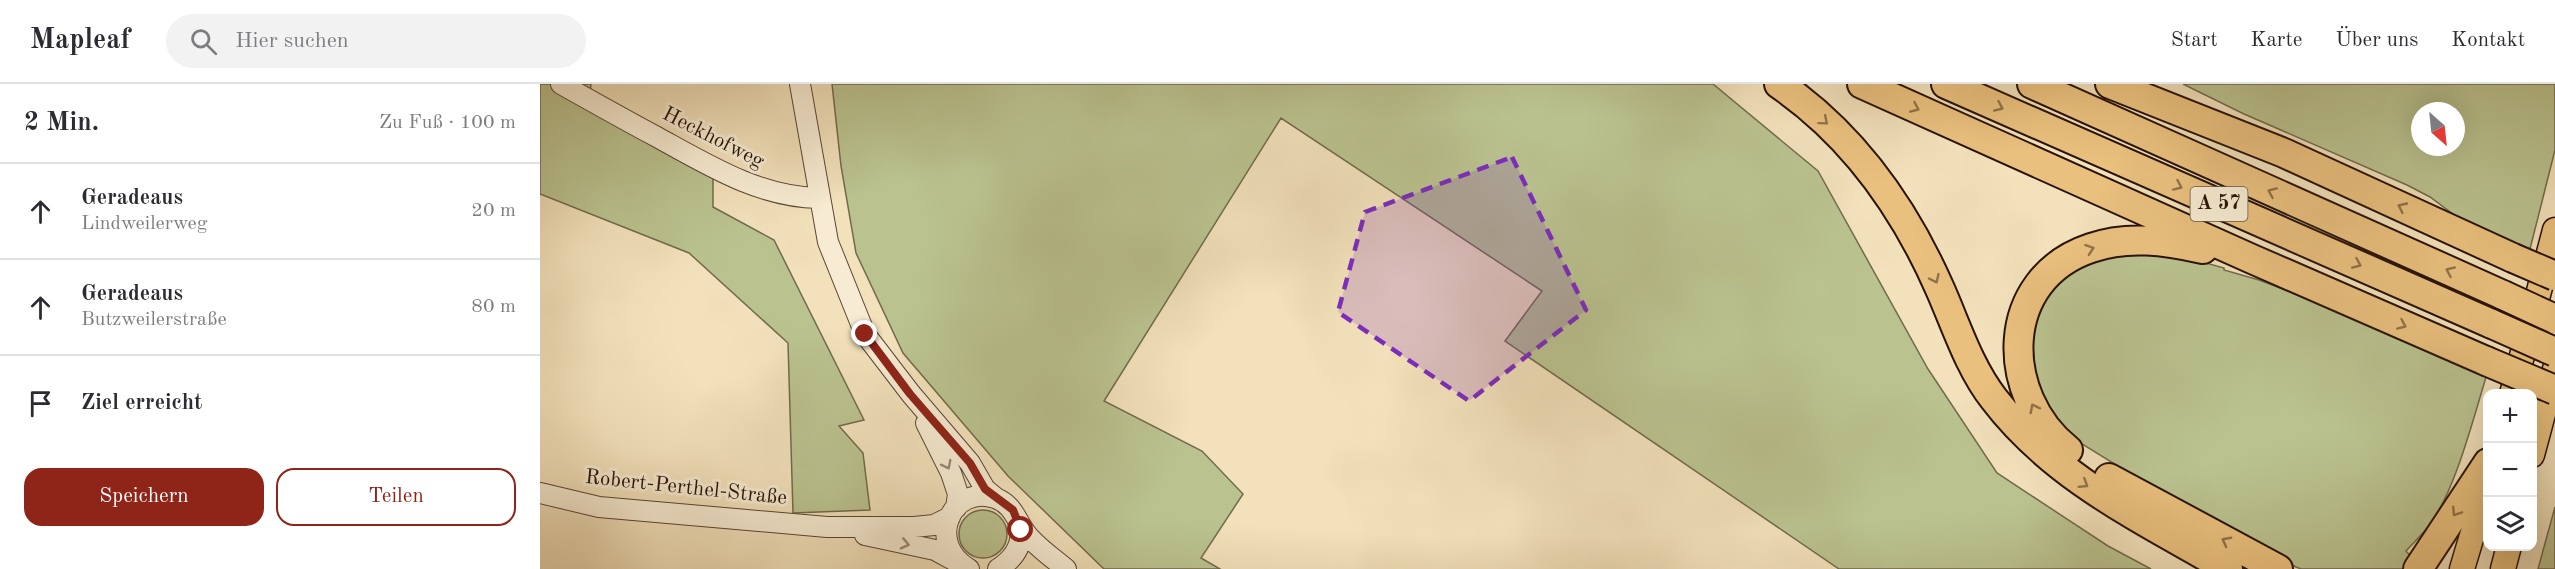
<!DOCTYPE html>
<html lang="de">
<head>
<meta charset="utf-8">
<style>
	:root { --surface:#fff; --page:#f2f2f3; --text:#2b2b33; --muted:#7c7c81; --line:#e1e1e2; --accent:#8f2418 }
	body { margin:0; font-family:"Old Standard TT",serif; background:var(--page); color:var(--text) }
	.controls { position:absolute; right:18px; bottom:18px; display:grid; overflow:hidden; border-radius:12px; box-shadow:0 6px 24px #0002 }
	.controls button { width:54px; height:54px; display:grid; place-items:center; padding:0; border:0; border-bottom:2px solid var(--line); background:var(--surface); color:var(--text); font:30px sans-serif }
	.compass { position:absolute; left:1871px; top:18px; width:54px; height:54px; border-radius:50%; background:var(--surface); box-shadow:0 6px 24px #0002; rotate:153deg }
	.stop { position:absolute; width:18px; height:18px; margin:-14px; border:4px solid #8f2418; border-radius:50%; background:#fff }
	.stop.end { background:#8f2418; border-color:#fff; box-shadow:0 2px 6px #0008 }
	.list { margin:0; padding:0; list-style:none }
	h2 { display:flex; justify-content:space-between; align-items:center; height:78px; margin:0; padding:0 24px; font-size:26px }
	h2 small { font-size:20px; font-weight:400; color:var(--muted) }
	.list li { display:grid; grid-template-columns:39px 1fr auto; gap:18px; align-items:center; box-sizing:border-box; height:96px; padding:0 24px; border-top:2px solid var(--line) }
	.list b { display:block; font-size:22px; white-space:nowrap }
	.list p { margin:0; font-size:20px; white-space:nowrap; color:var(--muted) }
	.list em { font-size:20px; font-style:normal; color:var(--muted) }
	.actions { display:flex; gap:12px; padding:18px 24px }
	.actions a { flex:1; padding:14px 0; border:2px solid var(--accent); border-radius:18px; text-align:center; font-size:21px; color:var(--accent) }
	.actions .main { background:var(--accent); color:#fff }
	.icon { flex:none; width:33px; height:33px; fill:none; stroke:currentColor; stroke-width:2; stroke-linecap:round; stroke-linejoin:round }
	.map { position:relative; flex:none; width:2015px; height:485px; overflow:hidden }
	header { display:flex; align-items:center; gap:36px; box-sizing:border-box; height:84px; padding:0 30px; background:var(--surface); border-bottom:2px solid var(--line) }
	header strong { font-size:28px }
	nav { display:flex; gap:33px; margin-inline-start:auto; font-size:21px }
	.search { width:420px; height:54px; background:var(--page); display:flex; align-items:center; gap:15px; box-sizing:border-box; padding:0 21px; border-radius:33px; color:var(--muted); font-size:22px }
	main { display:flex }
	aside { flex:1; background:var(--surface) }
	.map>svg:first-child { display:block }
	.green { fill:#bac390; stroke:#716b4c; stroke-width:1.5; fill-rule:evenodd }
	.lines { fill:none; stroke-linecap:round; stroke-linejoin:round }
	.minor-casing { stroke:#5a4636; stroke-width:22 }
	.major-casing { stroke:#281309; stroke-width:27 }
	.highway-casing { stroke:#281309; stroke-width:32 }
	.minor { stroke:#f7ecd3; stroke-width:20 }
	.major { stroke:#e9c07e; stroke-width:24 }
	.highway { stroke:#e9c07e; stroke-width:28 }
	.highway-bridge-casing { stroke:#281309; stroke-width:32; stroke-linecap:butt }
	.highway-bridge { stroke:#e9c07e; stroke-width:28 }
	.oneway { stroke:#927249 }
	.oneway2 { stroke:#9a8a78 }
	.route { stroke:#8f2418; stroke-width:8 }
	.marked { fill:#7b2cbf; fill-opacity:0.2; stroke:#7b2cbf; stroke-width:4.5; stroke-dasharray:12 8; stroke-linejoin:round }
	.labels { text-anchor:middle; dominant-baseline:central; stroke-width:6; stroke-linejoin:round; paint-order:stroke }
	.shield { fill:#f7ecd3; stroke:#665446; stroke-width:1.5 }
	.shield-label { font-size:20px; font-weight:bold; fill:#281309 }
	.street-label { font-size:21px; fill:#281309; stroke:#f7ecd3 }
</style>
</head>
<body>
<header>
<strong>Mapleaf</strong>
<div class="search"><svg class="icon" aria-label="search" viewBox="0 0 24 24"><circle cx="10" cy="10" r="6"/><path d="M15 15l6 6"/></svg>Hier suchen</div>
<nav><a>Start</a><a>Karte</a><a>Über uns</a><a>Kontakt</a></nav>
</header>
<main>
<aside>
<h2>2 Min.<small>Zu Fuß · 100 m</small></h2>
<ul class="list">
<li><svg class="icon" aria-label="ahead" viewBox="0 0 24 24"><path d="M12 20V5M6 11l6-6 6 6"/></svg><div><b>Geradeaus</b><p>Lindweilerweg</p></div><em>20 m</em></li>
<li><svg class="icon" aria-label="ahead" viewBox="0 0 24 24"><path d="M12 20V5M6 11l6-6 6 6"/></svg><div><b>Geradeaus</b><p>Butzweilerstraße</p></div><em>80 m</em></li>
<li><svg class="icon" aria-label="arrive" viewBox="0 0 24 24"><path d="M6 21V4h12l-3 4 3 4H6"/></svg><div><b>Ziel erreicht</b></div></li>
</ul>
<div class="actions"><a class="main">Speichern</a><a>Teilen</a></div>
</aside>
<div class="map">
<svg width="2015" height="485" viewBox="0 0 2015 485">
	<rect width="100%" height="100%" fill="#f2e1bb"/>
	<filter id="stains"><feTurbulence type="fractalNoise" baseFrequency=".00333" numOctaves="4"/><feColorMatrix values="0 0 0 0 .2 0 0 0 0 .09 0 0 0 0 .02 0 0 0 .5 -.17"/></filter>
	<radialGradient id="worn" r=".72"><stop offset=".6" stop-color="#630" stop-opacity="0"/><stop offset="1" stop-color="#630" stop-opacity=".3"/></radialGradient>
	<path class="green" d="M 0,0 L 51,0 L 50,9 L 173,78 L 173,123 L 234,156 L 324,336 L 299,342 L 323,369 L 330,426 L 253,429 L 248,259 L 149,169 L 0,110 Z
		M 292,0 L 1173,0 L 1278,87 L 1388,285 L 1457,389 L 1568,462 L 1611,485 L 1299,485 L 965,257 L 1002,207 L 741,34 L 564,317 L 662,367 L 703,410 L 661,474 L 680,485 L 564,485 L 468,392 L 363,269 L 316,169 L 301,82 Z
		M 1643,0 L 2015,0 L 2015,66 L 1990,165 L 1983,162 L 1982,165 L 1921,136 L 1890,113 L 1867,101 L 1704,30 ZM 1880,27 L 1916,27 L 1916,63 L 1880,63 Z
		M 1592,169 L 1652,175 L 1684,184 L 1684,186 L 1719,196 L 1811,231 L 1947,290 C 1934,332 1916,404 1891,439 C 1884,449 1874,458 1866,467 L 1875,477 L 1868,485 L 1761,485 L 1756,483 L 1628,413 L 1542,360 L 1524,345 L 1499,314 L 1488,252 L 1510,202 L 1550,174 Z
		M 2015,423 L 2015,485 L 1998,485 Z
		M419 450a24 24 0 1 1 48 0a24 24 0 1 1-48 0Z"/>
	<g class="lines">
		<g class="minor-casing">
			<path id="minor" d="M 21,0 C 53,18 85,36 117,53 C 168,81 219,113 278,114
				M 260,0 L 288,158 L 325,250 L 371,310 L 430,379 L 445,405 L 456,414
				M 386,339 L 411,389 L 418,410 L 416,424
				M 0,409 L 59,423 L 287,443 L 374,443 L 394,441 L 410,433
				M 325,451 L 395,466 L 417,478
				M 429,485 C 385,459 411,400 455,414 C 476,421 477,442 491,455 C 501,466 514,475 526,485
				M 458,485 C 475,474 485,459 479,438"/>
		</g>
		<g class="major-casing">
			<path id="major" d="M 1972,310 L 2015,146
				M 1992,371 L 2015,285
				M 1922,485 L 1948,398
				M 1963,485 L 1969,462"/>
		</g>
		<g class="highway-casing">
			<path id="highway" d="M 1239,0 C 1313,51 1364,123 1400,205 C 1416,241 1429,283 1454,315 C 1514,394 1604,436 1688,485
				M 1322,0 L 1712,175 L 1946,277
				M 1406,0 L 1952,240
				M 1492,0 L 1963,211
				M 1570,0 L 1744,69 L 1973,174
				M 1528,366 C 1459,311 1458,195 1551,164 C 1588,151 1626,157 1663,165
				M 1569,394 L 1738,485
				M 1878,485 L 1948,379"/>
		</g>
		<use href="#minor" class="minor"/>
		<use href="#major" class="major"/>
		<use href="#highway" class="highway"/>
		<g class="highway-bridge-casing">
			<path id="highway-bridge" d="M 1973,174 L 2015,192
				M 1963,211 L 2015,235
				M 1952,240 L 2015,268
				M 1946,277 L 2015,306"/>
		</g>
		<use href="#highway-bridge" class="highway-bridge"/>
	</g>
	<defs><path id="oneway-chevron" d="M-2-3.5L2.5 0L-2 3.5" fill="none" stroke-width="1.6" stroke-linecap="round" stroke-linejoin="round" transform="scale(1.5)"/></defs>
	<g class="oneway">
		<use href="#oneway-chevron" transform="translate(1459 23) rotate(24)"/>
		<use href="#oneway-chevron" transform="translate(1375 24) rotate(24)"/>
		<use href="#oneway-chevron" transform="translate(1284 37) rotate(40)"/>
		<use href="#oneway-chevron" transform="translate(1638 102) rotate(24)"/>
		<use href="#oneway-chevron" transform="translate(1732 108) rotate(-156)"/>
		<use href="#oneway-chevron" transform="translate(1862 123) rotate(-155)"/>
		<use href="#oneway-chevron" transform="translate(1550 165) rotate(-19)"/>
		<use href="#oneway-chevron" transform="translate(1817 180) rotate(24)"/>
		<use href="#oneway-chevron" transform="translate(1910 187) rotate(-156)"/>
		<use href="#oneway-chevron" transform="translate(1395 195) rotate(65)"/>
		<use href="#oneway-chevron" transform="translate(1862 241) rotate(24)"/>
		<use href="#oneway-chevron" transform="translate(1494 324) rotate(-117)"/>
		<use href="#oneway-chevron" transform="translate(1544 400) rotate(32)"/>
		<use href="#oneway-chevron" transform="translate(1916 428) rotate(123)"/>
		<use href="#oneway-chevron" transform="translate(1686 457) rotate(-152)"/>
	</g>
	<g class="oneway2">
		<use href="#oneway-chevron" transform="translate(407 381) rotate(63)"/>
		<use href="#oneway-chevron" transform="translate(365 460) rotate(13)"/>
	</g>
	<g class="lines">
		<path class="route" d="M 325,250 L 370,310 L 430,379 L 445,405 L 473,426 L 481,446"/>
	</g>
	<path class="marked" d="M 972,73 L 1046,226 L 929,317 L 798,228 L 825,128 Z"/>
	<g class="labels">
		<rect class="shield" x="1650.5" y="103" width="57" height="34" rx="4.5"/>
		<g class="shield-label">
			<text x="1679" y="120">A 57</text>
		</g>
		<g class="street-label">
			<text transform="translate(173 54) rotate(27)">Heckhofweg</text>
			<text transform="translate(146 404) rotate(6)">Robert-Perthel-Straße</text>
		</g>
	</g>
	<rect width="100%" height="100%" filter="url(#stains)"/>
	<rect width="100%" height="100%" fill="url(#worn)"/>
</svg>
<div class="controls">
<button>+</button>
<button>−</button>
<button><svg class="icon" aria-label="layers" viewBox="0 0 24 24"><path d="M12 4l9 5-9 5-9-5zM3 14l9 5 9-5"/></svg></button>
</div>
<svg class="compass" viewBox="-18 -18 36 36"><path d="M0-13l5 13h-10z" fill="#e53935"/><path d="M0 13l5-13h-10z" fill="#7c7c81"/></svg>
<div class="stop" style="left:481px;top:446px"></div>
<div class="stop end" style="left:325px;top:250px"></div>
</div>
</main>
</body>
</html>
